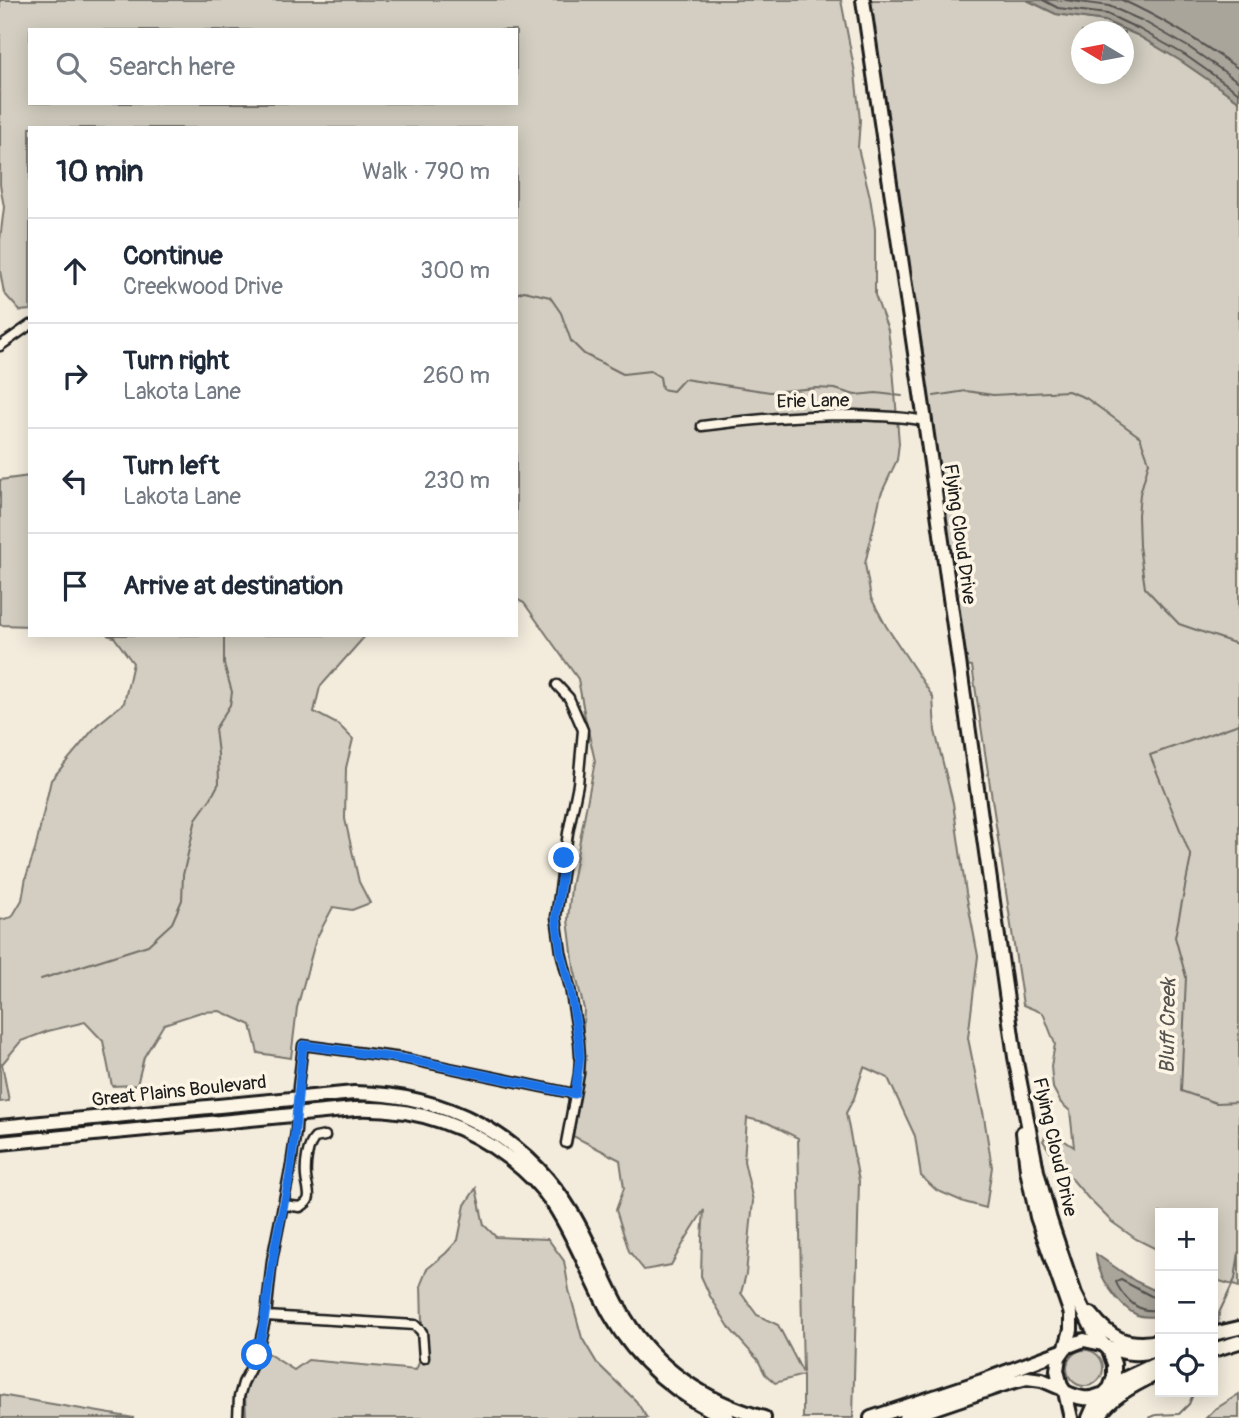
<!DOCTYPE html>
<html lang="en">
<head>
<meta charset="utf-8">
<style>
	:root { --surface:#fff; --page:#f6f6f7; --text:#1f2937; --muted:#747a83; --line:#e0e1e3 }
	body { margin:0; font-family:Pangolin,sans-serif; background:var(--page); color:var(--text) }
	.controls { position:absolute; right:21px; bottom:21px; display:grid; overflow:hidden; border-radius:0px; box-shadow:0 4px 18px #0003 }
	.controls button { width:63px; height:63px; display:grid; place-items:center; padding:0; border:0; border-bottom:2px solid var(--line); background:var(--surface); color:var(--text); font:35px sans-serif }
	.compass { position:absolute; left:1071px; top:21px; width:63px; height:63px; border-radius:50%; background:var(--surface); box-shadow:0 4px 18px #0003; rotate:280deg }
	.stop { position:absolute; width:21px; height:21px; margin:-16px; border:5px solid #1a73e8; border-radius:50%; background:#fff }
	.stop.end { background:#1a73e8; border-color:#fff; box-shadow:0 2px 7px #0008 }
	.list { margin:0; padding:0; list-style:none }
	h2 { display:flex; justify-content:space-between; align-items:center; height:91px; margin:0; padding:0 28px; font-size:30px }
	h2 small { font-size:23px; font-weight:400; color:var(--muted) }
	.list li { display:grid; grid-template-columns:46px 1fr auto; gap:21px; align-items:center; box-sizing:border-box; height:105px; padding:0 28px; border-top:2px solid var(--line) }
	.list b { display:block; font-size:26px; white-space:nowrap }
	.list p { margin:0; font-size:23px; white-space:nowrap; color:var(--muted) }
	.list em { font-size:23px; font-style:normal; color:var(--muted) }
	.icon { flex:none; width:38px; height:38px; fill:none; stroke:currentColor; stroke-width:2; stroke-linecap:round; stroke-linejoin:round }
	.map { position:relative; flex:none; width:1239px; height:1418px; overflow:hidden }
	.search { position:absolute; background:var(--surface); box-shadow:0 4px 18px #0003; left:28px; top:28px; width:490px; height:77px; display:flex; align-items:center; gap:18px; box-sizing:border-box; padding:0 24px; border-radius:0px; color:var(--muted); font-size:26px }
	.panel { position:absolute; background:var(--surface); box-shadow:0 4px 18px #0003; left:28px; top:126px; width:490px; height:511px; border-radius:0px }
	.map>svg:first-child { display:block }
	.green { fill:#d3cec1; stroke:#78756e; stroke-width:2; fill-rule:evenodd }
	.water { fill:#aaa59b; stroke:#716e68; stroke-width:2 }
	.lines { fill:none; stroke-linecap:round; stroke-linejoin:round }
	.shore { stroke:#55534f; stroke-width:2 }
	.stream { stroke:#716e68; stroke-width:2 }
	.street-casing { stroke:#1c1c1c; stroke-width:13 }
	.primary-casing { stroke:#1c1c1c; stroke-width:18 }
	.street { stroke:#fcf5e5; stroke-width:8 }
	.primary { stroke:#fcf5e5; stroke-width:12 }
	.route { stroke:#1a73e8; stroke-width:9 }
	.labels { text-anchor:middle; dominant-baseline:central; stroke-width:7; stroke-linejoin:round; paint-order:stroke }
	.street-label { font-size:19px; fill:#1c1c1c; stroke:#fcf5e5 }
	.water-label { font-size:21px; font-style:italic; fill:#55534f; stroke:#fcf5e5 }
</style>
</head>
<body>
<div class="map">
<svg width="1239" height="1418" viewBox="0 0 1239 1418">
	<rect width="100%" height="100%" fill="#f3ecdd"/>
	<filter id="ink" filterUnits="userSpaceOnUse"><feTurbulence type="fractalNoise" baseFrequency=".0143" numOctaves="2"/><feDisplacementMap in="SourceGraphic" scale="14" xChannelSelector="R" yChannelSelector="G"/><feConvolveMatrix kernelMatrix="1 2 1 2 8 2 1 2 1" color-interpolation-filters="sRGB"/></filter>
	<g filter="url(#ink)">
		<path class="green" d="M 0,0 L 841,0 L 855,73 L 860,120 L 858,148 L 870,197 L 875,229 L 875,295 L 888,330 L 893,368 L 899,443 L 897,460 L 881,494 L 865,564 L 871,598 L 886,626 L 933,697 L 935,731 L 953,803 L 966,893 L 978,956 L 968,1038 L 984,1117 L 992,1167 L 986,1208 L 964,1202 L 936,1190 L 921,1176 L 915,1136 L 888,1078 L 864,1067 L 854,1098 L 846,1113 L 859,1181 L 853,1418 L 803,1418 L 803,1375 L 775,1383 L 765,1374 L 758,1360 L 731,1330 L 710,1296 L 701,1276 L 702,1237 L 704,1210 L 687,1237 L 671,1265 L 644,1270 L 629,1251 L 616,1210 L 624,1188 L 620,1160 L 573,1136 L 579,1103 L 584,1009 L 574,968 L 568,920 L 571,887 L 595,761 L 585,717 L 578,679 L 524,603 L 516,599 L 516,128 L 30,128 L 30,310 L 20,311 L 4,293 L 0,271 L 0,240 L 4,207 L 0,185 ZM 30,30 L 516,30 L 516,103 L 30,103 ZM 747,1118 L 768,1123 L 798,1138 L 803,1373 L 778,1325 L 757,1315 L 741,1293 L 746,1274 L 753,1201 L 744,1161 Z
			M 863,0 L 1027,0 L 1056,14 L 1105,21 L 1137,35 L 1181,61 L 1239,101 L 1239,1287 L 1213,1279 L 1213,1213 L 1160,1213 L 1160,1251 L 1136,1239 L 1112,1222 L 1088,1198 L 1055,1159 L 1043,1141 L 1048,1130 L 1074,1147 L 1070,1111 L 1061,1103 L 1053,1088 L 1051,1066 L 1055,1044 L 1043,1013 L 1023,1005 L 972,666 L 959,664 ZM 1082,32 L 1124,32 L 1124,74 L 1082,74 Z
			M 30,476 L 30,626 L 0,625 L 0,480 Z
			M 107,635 L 366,635 L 320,687 L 314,712 L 339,725 L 353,739 L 346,768 L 345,819 L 359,882 L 370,903 L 352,910 L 333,907 L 316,939 L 297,1008 L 291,1058 L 258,1053 L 251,1025 L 220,1011 L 201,1012 L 164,1024 L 144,1057 L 137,1085 L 112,1086 L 103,1041 L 85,1022 L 48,1031 L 21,1041 L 2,1064 L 9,1101 L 0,1102 L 0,920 L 12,917 L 22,900 L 26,877 L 35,850 L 51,780 L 97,725 L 124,703 L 133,663 L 114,637 Z
			M 476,1188 L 484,1225 L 496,1237 L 548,1239 L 564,1261 L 569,1290 L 582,1338 L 597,1363 L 636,1401 L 647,1418 L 246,1418 L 245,1393 L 250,1369 L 267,1353 L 294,1370 L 308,1360 L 416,1370 L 426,1346 L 422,1323 L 421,1284 L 427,1269 L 446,1253 L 458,1240 L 465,1205 Z
			M1067 1368a18 18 0 1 1 36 0a18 18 0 1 1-36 0Z
			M 1239,1394 L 1239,1418 L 1206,1418 L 1214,1410 Z
			M 0,1395 L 134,1418 L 0,1418 Z"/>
		<path class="water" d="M 1027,0 L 1239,0 L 1239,101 L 1181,61 L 1137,35 L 1105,21 L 1056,14 Z
			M 1096,1254 L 1135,1281 L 1160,1293 L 1160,1316 C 1153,1317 1145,1318 1137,1315 C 1118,1306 1097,1275 1096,1254 Z"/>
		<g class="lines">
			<path class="shore" d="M 1043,0 L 1058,8 L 1107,14 L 1139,29 L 1185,55 L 1239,93
				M 1065,0 L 1109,6 L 1143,21 L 1190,48 L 1239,82
				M 1122,0 C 1164,19 1202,43 1239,69
				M 1160,1299 L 1153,1297 L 1121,1280 L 1116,1282 C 1120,1292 1131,1305 1142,1309 C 1147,1311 1154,1310 1160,1310"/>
			<path class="stream" d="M 516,294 L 524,291 L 550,297 L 561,313 L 571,341 L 584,354 L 623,374 L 650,371 L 660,377 L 662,389 L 673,391 L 684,379 L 770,392 L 816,388 L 835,389 L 855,395 L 876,393 L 902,396
				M 934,396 L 966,391 L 993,395 L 1068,391 L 1086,398 L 1140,437 L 1149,462 L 1140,494 L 1138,515 L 1139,546 L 1145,588 L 1179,624 L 1237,644 L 1239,647
				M 1239,724 L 1150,755 L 1191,857 L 1175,937 L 1186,977 L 1181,1091 L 1216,1103 L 1239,1102
				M 41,979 L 148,945 L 172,923 L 182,900 L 183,875 L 196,819 L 211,798 L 219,783 L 218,754 L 215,729 L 230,705 L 232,692 L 224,664 L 224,635
				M 1218,1329 L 1219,1313 L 1235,1279 L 1239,1252
				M 1213,1367 L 1215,1365 L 1216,1355
				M 1149,1418 L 1156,1415 L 1179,1414 L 1189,1404 L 1194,1392"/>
			<g class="street-casing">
				<path id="street" d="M 0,346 L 30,325
					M 702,426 C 753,419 803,415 855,415 C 878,416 902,416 925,421
					M 557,685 L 569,698 L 583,730 L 578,784 L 568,833 L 556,917 L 561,952 L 570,988 L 579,1042 L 580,1057 L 579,1074 L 566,1143
					M 284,1205 L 300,1207 C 315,1200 307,1190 306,1177 C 305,1165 307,1146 315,1138 L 325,1136
					M 266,1316 L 415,1325 L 422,1332 L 424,1358
					M 238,1418 L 239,1397 L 243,1383 L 257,1355 L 266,1316 L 272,1260 L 291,1165 L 296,1131 L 298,1087 L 303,1045 L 402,1058 L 575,1094"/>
			</g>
			<g class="primary-casing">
				<path id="primary" d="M 863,0 L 925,421 L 1015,1057 L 1037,1171 L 1050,1220 L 1075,1294 L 1096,1336 L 1109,1350 L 1114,1364 L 1114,1377 L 1110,1388 L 1096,1402 L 1089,1418
					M 0,1127 L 354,1093 C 445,1094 524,1134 572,1213 C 592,1246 605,1284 625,1318 C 656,1369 706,1402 764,1418
					M 1023,1132 L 1027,1170 L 1037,1217 L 1071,1314 L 1071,1330 L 1066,1347 L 1059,1357 L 1057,1370 L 1061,1386 L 1065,1392 L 1071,1418
					M 0,1143 L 355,1109 C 412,1107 465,1124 510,1159 C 527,1172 542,1187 554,1205 C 576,1239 590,1278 610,1314 C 637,1362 679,1397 728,1418
					M 1091,1314 C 1111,1340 1128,1347 1160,1341
					M 1213,1334 L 1239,1328
					M 1105,1346 C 1127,1354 1137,1356 1160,1349
					M 1066,1347 L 1084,1340 L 1102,1344
					M 1213,1350 L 1239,1342
					M 1108,1391 L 1124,1379 L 1160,1362
					M 1065,1392 C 1078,1398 1088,1401 1101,1395
					M 871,1418 L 982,1381 L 1062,1351
					M 905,1418 L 1008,1383 L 1027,1378 L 1042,1380 L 1063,1389
					M 1098,1418 C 1111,1395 1138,1383 1160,1372"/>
			</g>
			<use href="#street" class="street"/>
			<use href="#primary" class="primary"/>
		</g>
	</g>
	<g class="lines" filter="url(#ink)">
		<path class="route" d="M 257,1355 C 266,1323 267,1291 273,1259 C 277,1231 285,1203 290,1174 C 296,1131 298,1088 303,1045 L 412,1060 L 575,1094 L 580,1057 L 579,1042 L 570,988 L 561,952 L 556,917 L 564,858"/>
	</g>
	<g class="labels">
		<g class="street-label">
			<text transform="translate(813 401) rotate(-1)">Erie Lane</text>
			<text transform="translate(960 534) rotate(82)">Flying Cloud Drive</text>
			<text transform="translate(179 1091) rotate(-6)">Great Plains Boulevard</text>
			<text transform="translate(1055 1147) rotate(77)">Flying Cloud Drive</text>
		</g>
		<g class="water-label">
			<text transform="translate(1168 1026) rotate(-89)">Bluff Creek</text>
		</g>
	</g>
</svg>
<div class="controls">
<button>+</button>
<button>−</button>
<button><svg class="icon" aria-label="locate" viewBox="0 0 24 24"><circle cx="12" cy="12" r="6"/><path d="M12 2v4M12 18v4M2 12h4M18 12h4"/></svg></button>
</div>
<svg class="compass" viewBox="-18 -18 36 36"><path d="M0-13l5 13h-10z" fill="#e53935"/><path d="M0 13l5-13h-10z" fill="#747a83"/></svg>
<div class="stop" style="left:257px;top:1355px"></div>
<div class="stop end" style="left:564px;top:858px"></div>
<div class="search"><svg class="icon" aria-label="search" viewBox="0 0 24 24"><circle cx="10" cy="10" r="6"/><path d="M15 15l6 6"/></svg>Search here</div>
<section class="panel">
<h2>10 min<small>Walk · 790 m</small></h2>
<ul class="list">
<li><svg class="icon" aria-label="ahead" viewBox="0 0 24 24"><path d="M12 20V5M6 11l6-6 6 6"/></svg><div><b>Continue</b><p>Creekwood Drive</p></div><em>300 m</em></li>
<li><svg class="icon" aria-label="right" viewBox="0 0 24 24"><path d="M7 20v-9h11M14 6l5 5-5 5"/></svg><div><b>Turn right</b><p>Lakota Lane</p></div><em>260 m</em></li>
<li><svg class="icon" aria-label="left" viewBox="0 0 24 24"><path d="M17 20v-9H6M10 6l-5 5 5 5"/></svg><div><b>Turn left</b><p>Lakota Lane</p></div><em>230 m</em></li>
<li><svg class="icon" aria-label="arrive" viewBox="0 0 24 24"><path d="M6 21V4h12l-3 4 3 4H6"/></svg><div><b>Arrive at destination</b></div></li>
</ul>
</section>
</div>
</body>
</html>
